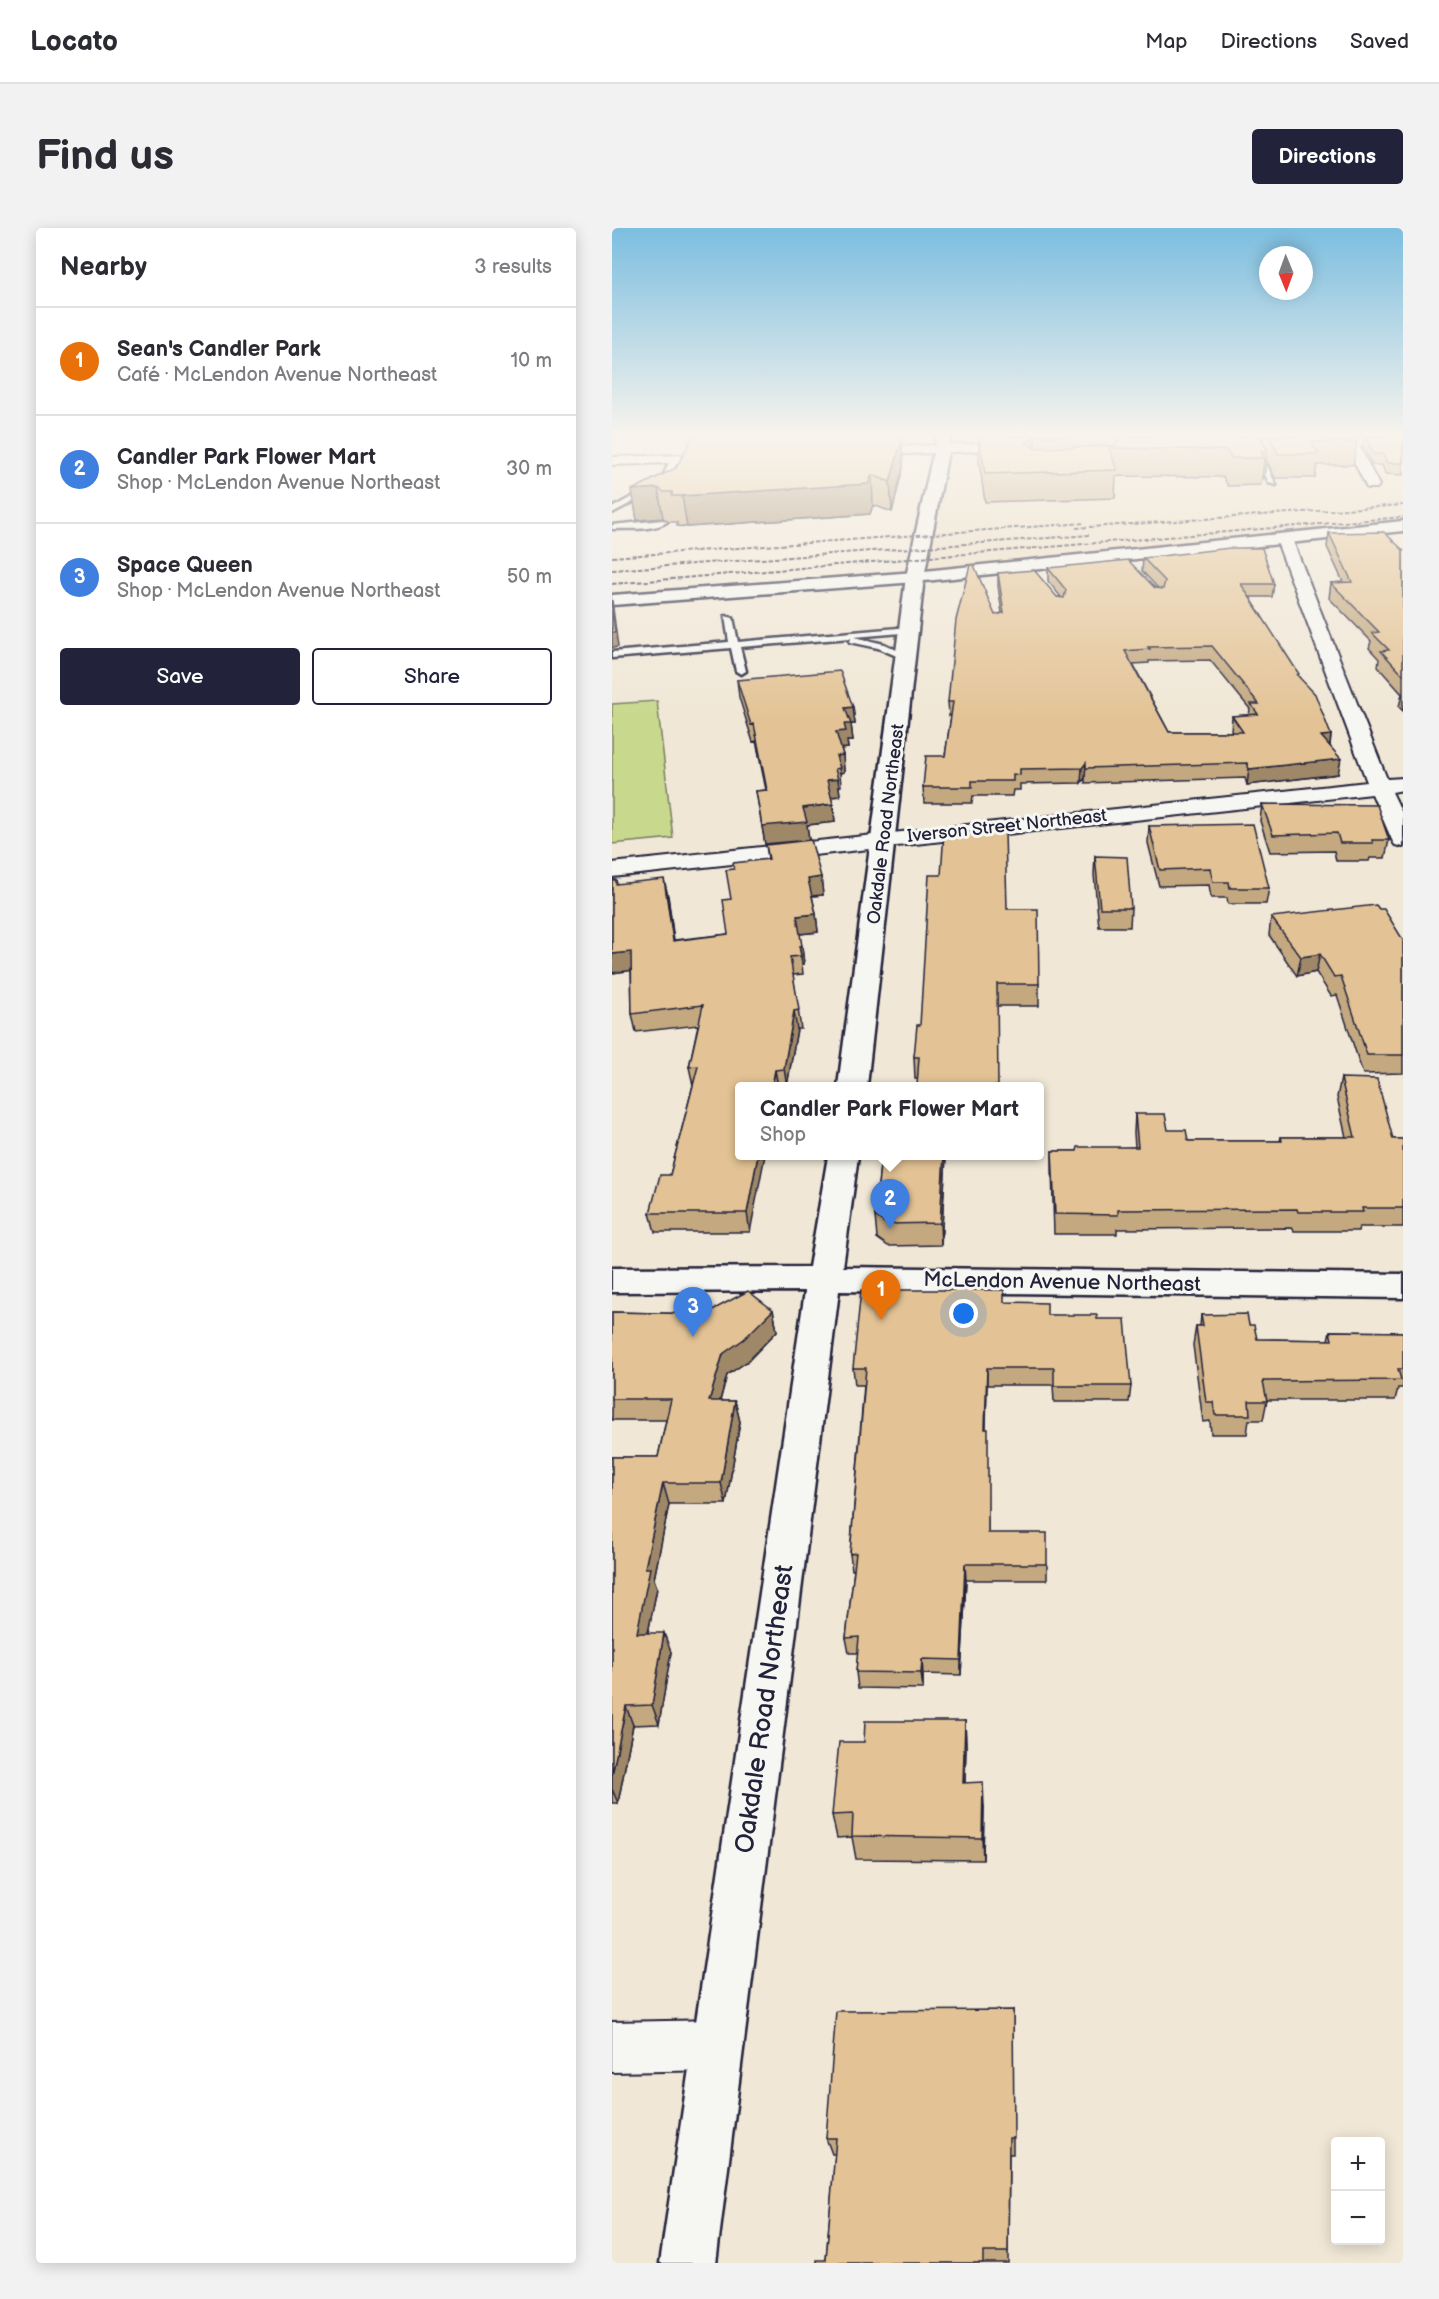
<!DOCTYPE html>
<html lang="en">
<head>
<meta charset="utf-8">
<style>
	:root { --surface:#fff; --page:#f2f2f3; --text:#2b2b33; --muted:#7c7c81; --line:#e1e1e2; --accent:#22223b }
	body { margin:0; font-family:"Balsamiq Sans",sans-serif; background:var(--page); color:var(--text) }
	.controls { position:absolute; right:18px; bottom:18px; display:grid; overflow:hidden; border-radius:6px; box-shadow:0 3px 15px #0003 }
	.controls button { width:54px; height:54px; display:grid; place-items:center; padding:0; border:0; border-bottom:2px solid var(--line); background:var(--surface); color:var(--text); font:30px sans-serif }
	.compass { position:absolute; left:647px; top:18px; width:54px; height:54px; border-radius:50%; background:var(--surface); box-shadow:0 3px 15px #0003; rotate:179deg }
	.you { position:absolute; left:352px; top:1086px; width:21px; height:21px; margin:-15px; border:4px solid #fff; border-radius:50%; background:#1a73e8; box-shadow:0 0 0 9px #1a73e833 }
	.badge { display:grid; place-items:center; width:39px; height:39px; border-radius:50%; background:var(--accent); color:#fff; font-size:20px; font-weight:700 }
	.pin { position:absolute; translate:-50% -50px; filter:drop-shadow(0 2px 3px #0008) }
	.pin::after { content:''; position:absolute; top:32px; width:21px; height:18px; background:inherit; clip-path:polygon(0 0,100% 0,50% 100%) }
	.popup { position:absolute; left:123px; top:854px; width:309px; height:78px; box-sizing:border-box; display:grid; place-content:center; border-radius:6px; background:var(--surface); filter:drop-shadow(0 2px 4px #0005); font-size:20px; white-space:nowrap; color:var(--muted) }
	.popup b { font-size:22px; color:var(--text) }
	.popup::after { content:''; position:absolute; left:50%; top:100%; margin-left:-12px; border:12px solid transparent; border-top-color:var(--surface) }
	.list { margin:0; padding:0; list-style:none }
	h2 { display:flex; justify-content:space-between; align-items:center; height:78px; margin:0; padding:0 24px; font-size:26px }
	h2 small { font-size:20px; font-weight:400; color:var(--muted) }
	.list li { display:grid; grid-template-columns:39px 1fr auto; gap:18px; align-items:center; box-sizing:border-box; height:108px; padding:0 24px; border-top:2px solid var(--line) }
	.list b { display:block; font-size:22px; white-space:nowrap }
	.list p { margin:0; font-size:20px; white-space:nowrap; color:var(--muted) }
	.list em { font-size:20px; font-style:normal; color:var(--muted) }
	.actions { display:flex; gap:12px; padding:18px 24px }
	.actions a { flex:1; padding:14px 0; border:2px solid var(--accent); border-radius:6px; text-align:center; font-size:21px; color:var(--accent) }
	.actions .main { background:var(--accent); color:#fff }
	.map { position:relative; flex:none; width:791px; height:2035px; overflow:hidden; border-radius:6px }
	header { display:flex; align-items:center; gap:36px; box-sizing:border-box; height:84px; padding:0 30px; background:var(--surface); border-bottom:2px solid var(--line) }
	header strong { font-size:28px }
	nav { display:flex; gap:33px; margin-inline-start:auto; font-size:21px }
	.intro { display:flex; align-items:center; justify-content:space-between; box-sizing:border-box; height:144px; padding:0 36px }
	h1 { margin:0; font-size:42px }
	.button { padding:15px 27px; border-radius:6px; background:var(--accent); color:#fff; font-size:21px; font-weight:700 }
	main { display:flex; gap:36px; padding:0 36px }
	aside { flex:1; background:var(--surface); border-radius:6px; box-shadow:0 3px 15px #0003 }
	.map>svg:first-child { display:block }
	.built { fill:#ecdcc2 }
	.green { fill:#c8d88c; stroke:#757d64; stroke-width:1.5 }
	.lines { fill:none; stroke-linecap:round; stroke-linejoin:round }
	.service-casing { stroke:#22223b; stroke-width:5 }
	.minor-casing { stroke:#22223b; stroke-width:4 }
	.tertiary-casing { stroke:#22223b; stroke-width:5 }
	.secondary-casing { stroke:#22223b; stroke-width:5 }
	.service { fill:#f6f6f2; fill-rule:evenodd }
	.minor { fill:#f6f6f2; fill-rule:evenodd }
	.tertiary { fill:#f6f6f2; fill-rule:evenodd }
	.secondary { fill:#f6f6f2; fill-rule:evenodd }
	.rail { stroke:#22223b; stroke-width:2; stroke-dasharray:4.5 2; stroke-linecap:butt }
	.wall { fill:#c3a880; stroke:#22223b; stroke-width:1.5; fill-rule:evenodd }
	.shaded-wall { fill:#9f8868; stroke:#22223b; stroke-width:1.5 }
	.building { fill:#e3c395; stroke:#22223b; stroke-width:1.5; fill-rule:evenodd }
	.labels { text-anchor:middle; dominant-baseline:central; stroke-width:6; stroke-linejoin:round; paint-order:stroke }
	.far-street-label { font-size:18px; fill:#22223b; stroke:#f6f6f2 }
	.street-label { font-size:21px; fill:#22223b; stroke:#f6f6f2 }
	.near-street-label { font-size:26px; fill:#22223b; stroke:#f6f6f2 }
</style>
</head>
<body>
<header>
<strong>Locato</strong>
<nav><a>Map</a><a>Directions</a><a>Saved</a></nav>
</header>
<div class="intro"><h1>Find us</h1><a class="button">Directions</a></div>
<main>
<aside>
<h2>Nearby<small>3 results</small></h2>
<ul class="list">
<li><span class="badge" style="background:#e8710a">1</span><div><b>Sean's Candler Park</b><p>Café · McLendon Avenue Northeast</p></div><em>10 m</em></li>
<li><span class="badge" style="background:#3f7fe0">2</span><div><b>Candler Park Flower Mart</b><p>Shop · McLendon Avenue Northeast</p></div><em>30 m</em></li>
<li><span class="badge" style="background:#3f7fe0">3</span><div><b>Space Queen</b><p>Shop · McLendon Avenue Northeast</p></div><em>50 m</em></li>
</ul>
<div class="actions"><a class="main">Save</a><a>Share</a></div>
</aside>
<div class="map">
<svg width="791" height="2035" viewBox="0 0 791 2035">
	<rect width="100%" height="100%" fill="#f0e7d6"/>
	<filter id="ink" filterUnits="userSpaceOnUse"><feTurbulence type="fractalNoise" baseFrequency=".0167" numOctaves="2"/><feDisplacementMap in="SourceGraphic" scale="12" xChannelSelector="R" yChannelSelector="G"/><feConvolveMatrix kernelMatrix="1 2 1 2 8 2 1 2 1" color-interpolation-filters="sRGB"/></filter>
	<g filter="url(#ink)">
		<path class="built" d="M 791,219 L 791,299 L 303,351 L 318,222 Z"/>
		<path class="green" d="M 45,473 L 61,610 L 0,616 L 0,476 Z"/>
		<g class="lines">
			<g class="service-casing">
				<path id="service" d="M 640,218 L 647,220 L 664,257 L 657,255 Z
					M 59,230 L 66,232 L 55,256 L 0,285 L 0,280 L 49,253 Z
					M 51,292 L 55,294 C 41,303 17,300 0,301 L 0,297 Z
					M 113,388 L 121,390 L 126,414 L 298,399 L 301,400 L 301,404 L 242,409 L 272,416 L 299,429 L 294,432 L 266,420 L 238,414 L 239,410 L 128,419 L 134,443 L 129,446 L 124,443 L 119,420 L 0,430 L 0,424 L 117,414 Z"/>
			</g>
			<g class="minor-casing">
				<path id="minor" d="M 730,208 L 791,210 L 791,218 L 747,218 L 767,257 L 765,260 L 755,260 L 734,217 L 702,217 L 695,213 L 702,209 Z
					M 409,214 L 416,218 L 414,221 L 249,228 L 242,224 L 249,220 Z
					M 109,226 L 116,230 L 114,233 L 0,237 L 0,229 Z
					M 672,306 L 680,311 L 775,551 L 791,550 L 791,562 L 780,564 L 791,587 L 791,619 L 783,617 L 780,612 L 760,566 L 0,649 L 0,635 L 755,554 L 664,311 Z
					M 107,1792 L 124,1800 L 132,1817 L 124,1834 L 107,1842 L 0,1844 L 0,1794 Z"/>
			</g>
			<g class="tertiary-casing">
				<path id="tertiary" d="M 325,208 L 339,208 L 312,349 L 255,858 L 226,858 L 294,349 Z
					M 216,928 L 246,928 L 231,1039 L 791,1046 L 791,1070 L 227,1063 L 104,2035 L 48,2035 L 193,1063 L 0,1064 L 0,1040 L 197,1039 Z"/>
			</g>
			<g class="secondary-casing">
				<path id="secondary" d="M 791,293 L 791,303 L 303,354 L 0,377 L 0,367 L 303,344 Z"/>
			</g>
			<use href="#service" class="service"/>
			<use href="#minor" class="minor"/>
			<use href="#tertiary" class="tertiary"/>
			<use href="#secondary" class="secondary"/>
			<path class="rail" d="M 464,300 L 791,277
				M 0,329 L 473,295
				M 0,342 L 477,307
				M 0,356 L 791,289"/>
		</g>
		<path class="wall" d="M 367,208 L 649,208 L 648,208 L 650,212 L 651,208 L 741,208 L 745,214 L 741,237 L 705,237 L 703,250 L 663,250 L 654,231 L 652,250 L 650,250 L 649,257 L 616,258 L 611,249 L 504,248 L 503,270 L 373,274 L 367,233 Z
			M 752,208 L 791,209 L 791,247 L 773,246 L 770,237 L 760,237 L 751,218 Z
			M 290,211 L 291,239 L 280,284 L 261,277 L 258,286 L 75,299 L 65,298 L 65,294 L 57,294 L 51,290 L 25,292 L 20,262 L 64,240 Z
			M 717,305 L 791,322 L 791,483 L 787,479 L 790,466 L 766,439 L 767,431 L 757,420 L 759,413 L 717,370 L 719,355 L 731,354 L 715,319 Z
			M 531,330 L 662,356 L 660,369 L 638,369 L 687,449 L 719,507 L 718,518 L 726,546 L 635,557 L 633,550 L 473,555 L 473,550 L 469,555 L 408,556 L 408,562 L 401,562 L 400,568 L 361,568 L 360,575 L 312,575 L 311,559 L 333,528 L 339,488 L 337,488 L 336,474 L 383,387 L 390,385 L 386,358 L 386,345 L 445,369 L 449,369 L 436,353 L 436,340 L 546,360 L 530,343 ZM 598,432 L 638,481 L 637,487 L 620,488 L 619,504 L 557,504 L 521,436 L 537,435 L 537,433 Z
			M 125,452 L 241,479 L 243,496 L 239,496 L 241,513 L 235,513 L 236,520 L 229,521 L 231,527 L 232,544 L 228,545 L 229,558 L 227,558 L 228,568 L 219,569 L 221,576 L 223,594 L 195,597 L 197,612 L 153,616 L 144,563 L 154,562 L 144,513 L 141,514 L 127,469 Z
			M 650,576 L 777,612 L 773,630 L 758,630 L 757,633 L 724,633 L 722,623 L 658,624 L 648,593 Z
			M 537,598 L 657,660 L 654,676 L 616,676 L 615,670 L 599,670 L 597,657 L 547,658 L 536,615 Z
			M 154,617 L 209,649 L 211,667 L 200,668 L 204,686 L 206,704 L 188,706 L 192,736 L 190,736 L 191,746 L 181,747 L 189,801 L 185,801 L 175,858 L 128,858 L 138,1004 L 43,1004 L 38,985 L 58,947 L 81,857 L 77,839 L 86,797 L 24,804 L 20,786 L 19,742 L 0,745 L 0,652 L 4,652 L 5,656 L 56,668 L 62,712 L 116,706 L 122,641 L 156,631 Z
			M 483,628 L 519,680 L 518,699 L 487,699 L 482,647 Z
			M 395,681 L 427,756 L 427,778 L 385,778 L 305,851 L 303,851 L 302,829 L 308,797 Z
			M 659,689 L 791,712 L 791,845 L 751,846 L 725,767 L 719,768 L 704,744 L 685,748 L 657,707 Z
			M 729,850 L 781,911 L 791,911 L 791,999 L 747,999 L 746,1003 L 682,1003 L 681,1000 L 505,1001 L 505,1006 L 442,1006 L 440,942 L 440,923 L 465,923 L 523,919 L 522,905 L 523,886 L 576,913 L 668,913 L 669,909 L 734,909 L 725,869 Z
			M 269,927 L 334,927 L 329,1017 L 276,1018 L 265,1010 L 263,988 Z
			M 392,1074 L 435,1087 L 485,1091 L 519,1158 L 517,1174 L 442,1174 L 441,1157 L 375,1157 L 374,1201 L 376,1305 L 435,1336 L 435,1352 L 354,1352 L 349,1447 L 311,1446 L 311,1461 L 246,1460 L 244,1444 L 246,1425 L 237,1425 L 234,1410 L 242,1342 L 240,1342 L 238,1326 L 252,1157 L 243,1157 L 241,1140 Z
			M 161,1082 L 165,1103 L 136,1133 L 115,1147 L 108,1173 L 123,1173 L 128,1194 L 114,1276 L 57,1276 L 42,1351 L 45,1360 L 36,1405 L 59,1424 L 47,1496 L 21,1497 L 6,1575 L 0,1575 L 0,1229 L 46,1229 L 54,1192 L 0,1192 L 0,1084 L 93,1086 Z
			M 589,1087 L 637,1097 L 645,1111 L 716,1112 L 718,1103 L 791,1104 L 791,1160 L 786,1160 L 783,1172 L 655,1172 L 651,1192 L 637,1192 L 635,1206 L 599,1206 L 598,1193 L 591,1194 L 581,1117 L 584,1098 L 588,1098 Z
			M 353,1493 L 354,1518 L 353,1555 L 372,1578 L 371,1632 L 244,1631 L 240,1609 L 225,1610 L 220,1587 L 252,1514 Z
			M 401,1782 L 401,1926 L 397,1926 L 396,2035 L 205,2035 L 214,2032 L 223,1926 L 220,1926 L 214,1910 Z"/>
		<path class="shaded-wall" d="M 423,208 L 423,235 L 414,215 Z
			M 290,211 L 291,239 L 280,284 L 278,254 Z
			M 655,222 L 652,250 L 650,250 L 652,230 L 649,224 Z
			M 260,247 L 261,277 L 258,286 L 75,299 L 70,268 Z
			M 46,260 L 51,290 L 25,292 L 20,262 Z
			M 0,372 L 6,419 L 0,420 Z
			M 241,479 L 243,496 L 239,496 L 241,513 L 235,513 L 236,520 L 226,521 L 224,504 L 232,496 L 233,480 Z
			M 719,507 L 717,522 L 709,508 Z
			M 231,527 L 232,544 L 228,545 L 224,528 Z
			M 729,531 L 726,546 L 635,557 L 637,541 Z
			M 474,535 L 473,550 L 469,555 L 470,540 Z
			M 226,551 L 228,568 L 217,569 L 215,552 Z
			M 221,576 L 223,594 L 195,597 L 197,612 L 153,616 L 150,598 L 191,580 Z
			M 209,649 L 211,667 L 198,668 L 196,651 Z
			M 52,651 L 56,668 L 64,731 L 61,713 Z
			M 204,686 L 206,704 L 187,706 L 185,688 Z
			M 187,718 L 190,718 L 192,736 L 190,736 Z
			M 19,724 L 23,742 L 0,745 L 0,726 Z
			M 708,726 L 704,744 L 685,748 L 689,729 Z
			M 182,783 L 185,801 L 175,858 L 172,841 Z
			M 163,842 L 166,858 L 160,858 Z
			M 146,927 L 153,927 L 138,1004 L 135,985 Z
			M 332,927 L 334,927 L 329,1017 L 328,995 Z
			M 161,1082 L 165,1103 L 136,1133 L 115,1147 L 102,1194 L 97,1173 L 111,1126 Z
			M 375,1140 L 375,1157 L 373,1217 L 373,1201 Z
			M 123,1173 L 128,1194 L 114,1276 L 109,1255 Z
			M 51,1255 L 57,1276 L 42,1351 L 45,1360 L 32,1425 L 25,1405 L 33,1340 Z
			M 353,1336 L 354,1352 L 349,1447 L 349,1432 Z
			M 52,1405 L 59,1424 L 47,1496 L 40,1477 Z
			M 310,1431 L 311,1446 L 311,1461 L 309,1445 Z
			M 14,1478 L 21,1497 L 6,1575 L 0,1561 L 0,1547 Z
			M 353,1493 L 354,1518 L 352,1578 L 351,1555 Z
			M 371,1554 L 372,1578 L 371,1632 L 370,1610 Z"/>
		<path class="building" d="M 81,208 L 289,208 L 290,211 L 278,254 L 260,247 L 256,256 L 70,268 L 60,268 L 60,264 L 52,264 L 46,260 L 20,262 L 64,240 Z
			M 367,208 L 435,208 L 423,208 L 414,215 L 423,220 L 502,218 L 507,212 L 499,208 L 648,208 L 655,222 L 649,224 L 652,230 L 619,230 L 614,222 L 497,220 L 505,242 L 373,246 Z
			M 657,208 L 741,208 L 745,214 L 700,214 L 706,226 L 666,226 Z
			M 753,208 L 791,209 L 791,235 L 775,235 L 771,226 L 762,226 Z
			M 772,304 L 791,322 L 791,447 L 769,423 L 777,422 L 760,405 L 767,404 L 719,355 L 740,354 L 717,305 Z
			M 618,320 L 650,320 L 662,356 L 629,356 L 687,446 L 685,447 L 703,466 L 719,507 L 709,508 L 729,531 L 637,541 L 635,535 L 474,540 L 474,535 L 470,540 L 408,541 L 408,547 L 401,546 L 401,553 L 360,553 L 360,559 L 311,559 L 314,528 L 333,528 L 341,474 L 336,474 L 344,392 L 358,337 L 362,337 L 383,387 L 392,385 L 386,345 L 422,342 L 445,369 L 452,370 L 454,362 L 436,340 L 516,332 L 543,360 L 551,361 L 553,353 L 531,330 ZM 600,418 L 647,476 L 639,476 L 646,486 L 620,488 L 631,504 L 557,504 L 513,423 L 538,421 L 536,419 Z
			M 0,376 L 3,404 L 0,404 Z
			M 228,443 L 241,479 L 233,480 L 239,496 L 232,496 L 234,503 L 224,504 L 231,527 L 224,528 L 228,540 L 223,541 L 226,551 L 215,552 L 221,576 L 191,580 L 195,594 L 150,598 L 144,563 L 155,562 L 142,496 L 139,497 L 125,452 Z
			M 650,576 L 765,577 L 777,612 L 760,612 L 761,615 L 728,615 L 725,605 L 661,607 Z
			M 641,596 L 657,660 L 618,660 L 617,654 L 601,654 L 598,640 L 548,642 L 537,598 Z
			M 332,604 L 393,604 L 395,681 L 426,681 L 427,756 L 385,756 L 386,858 L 305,858 L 307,829 L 302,829 L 305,797 L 308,797 L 317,647 L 329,647 Z
			M 199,612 L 209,649 L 196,651 L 204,686 L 185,688 L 190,718 L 187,718 L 189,728 L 178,729 L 187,782 L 182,783 L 172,841 L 163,842 L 160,858 L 128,858 L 128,927 L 146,927 L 135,985 L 38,985 L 48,947 L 58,947 L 86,838 L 77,839 L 91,777 L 20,786 L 19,724 L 0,726 L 0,652 L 4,652 L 4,656 L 52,651 L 61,713 L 116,706 L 111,672 L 119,671 L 114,642 L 122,641 L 121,635 L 157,631 L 154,617 Z
			M 483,628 L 515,629 L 519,680 L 488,680 Z
			M 764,677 L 767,681 L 772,681 L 791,712 L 791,827 L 755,827 L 729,748 L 722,749 L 708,726 L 689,729 L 659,689 Z
			M 729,850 L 765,851 L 781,911 L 791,911 L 791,980 L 750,980 L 751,984 L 686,984 L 685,981 L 506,982 L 506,987 L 443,986 L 440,923 L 465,923 L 466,919 L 526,919 L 523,886 L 553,886 L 556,902 L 574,902 L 576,913 L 670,913 L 669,909 L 743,909 Z
			M 269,927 L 332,927 L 328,995 L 274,996 L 263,988 Z
			M 249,1062 L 392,1062 L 392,1074 L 435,1075 L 435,1087 L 485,1087 L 485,1091 L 513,1091 L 519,1158 L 442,1158 L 442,1140 L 375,1140 L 373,1201 L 376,1201 L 376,1305 L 435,1305 L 435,1336 L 353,1336 L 349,1432 L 310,1431 L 309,1445 L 244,1444 L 247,1409 L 234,1410 L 244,1325 L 238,1326 L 254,1140 L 241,1140 Z
			M 136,1063 L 161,1082 L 132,1111 L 111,1126 L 97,1173 L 123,1173 L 109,1255 L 51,1255 L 33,1340 L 38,1340 L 25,1405 L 52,1405 L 40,1477 L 14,1478 L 0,1547 L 0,1229 L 46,1229 L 59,1171 L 0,1171 L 0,1084 L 93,1086 Z
			M 635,1086 L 637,1097 L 642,1097 L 645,1111 L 720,1112 L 718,1103 L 791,1104 L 791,1141 L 786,1141 L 789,1152 L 651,1153 L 655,1173 L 637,1173 L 638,1187 L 603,1187 L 601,1174 L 594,1174 L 584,1098 L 591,1098 L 589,1087 Z
			M 253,1493 L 353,1493 L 351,1555 L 371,1554 L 370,1610 L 240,1608 L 241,1586 L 220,1587 L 227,1514 L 252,1514 Z
			M 401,1782 L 402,1910 L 397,1910 L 396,2024 L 371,2024 L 371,2035 L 205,2035 L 205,2032 L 214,2032 L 224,1910 L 214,1910 L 224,1783 Z"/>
	</g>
	<linearGradient id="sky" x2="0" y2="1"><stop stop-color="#7cbee0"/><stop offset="0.42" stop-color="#f8f4ed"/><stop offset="1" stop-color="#f8f4ed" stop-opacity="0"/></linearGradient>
	<rect width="791" height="492" fill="url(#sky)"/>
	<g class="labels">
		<g class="far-street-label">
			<text transform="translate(274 596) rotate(-83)">Oakdale Road Northeast</text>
			<text transform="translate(395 598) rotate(-6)">Iverson Street Northeast</text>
		</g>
		<g class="street-label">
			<text transform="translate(450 1054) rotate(1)">McLendon Avenue Northeast</text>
		</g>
		<g class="near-street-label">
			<text transform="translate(153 1481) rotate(-82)">Oakdale Road Northeast</text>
		</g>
	</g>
</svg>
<div class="controls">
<button>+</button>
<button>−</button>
</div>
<svg class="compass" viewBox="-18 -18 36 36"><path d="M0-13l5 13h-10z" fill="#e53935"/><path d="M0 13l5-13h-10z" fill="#7c7c81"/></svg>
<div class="you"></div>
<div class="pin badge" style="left:269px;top:1092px;background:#e8710a">1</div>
<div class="pin badge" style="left:278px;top:1001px;background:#3f7fe0">2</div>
<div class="popup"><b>Candler Park Flower Mart</b>Shop</div>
<div class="pin badge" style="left:81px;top:1109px;background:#3f7fe0">3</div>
</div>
</main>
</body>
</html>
